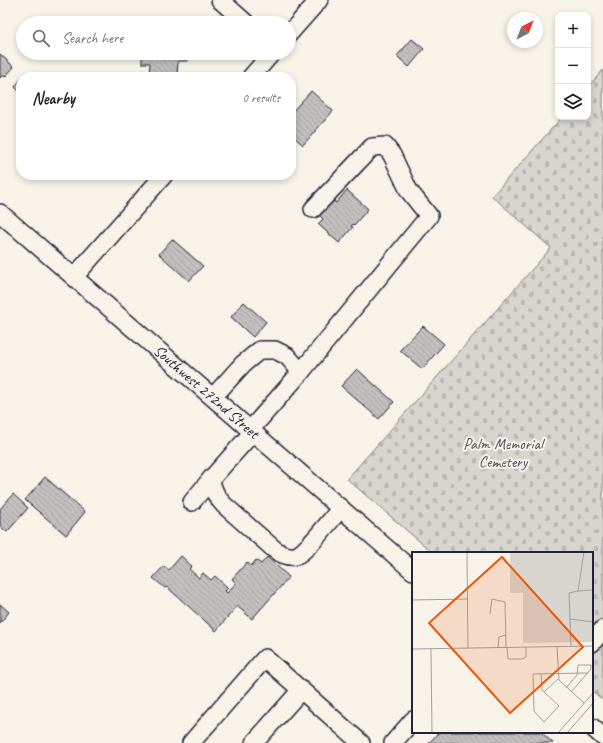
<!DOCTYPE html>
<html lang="en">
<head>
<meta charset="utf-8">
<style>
	:root { --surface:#fff; --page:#f2f2f2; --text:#202124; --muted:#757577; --line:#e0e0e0 }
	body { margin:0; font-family:Caveat,sans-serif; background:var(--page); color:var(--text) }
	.controls { position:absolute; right:12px; top:12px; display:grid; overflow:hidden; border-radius:8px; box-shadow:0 2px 6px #0003 }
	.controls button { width:36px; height:36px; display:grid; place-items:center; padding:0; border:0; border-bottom:1px solid var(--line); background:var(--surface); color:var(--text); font:20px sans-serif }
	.compass { position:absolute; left:507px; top:12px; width:36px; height:36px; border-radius:50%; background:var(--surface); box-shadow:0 2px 6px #0003; rotate:42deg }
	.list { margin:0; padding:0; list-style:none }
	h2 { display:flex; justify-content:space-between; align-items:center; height:52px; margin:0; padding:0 16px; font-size:17px }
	h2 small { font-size:13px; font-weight:400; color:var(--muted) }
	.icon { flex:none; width:22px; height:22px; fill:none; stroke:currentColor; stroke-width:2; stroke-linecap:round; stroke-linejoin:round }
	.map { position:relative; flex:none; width:603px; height:743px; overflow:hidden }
	.search { position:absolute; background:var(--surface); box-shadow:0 2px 6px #0003; left:16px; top:16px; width:280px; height:44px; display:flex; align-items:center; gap:10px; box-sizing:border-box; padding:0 14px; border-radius:22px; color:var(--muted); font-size:15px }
	.panel { position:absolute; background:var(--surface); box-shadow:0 2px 6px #0003; left:16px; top:72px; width:280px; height:108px; border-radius:16px }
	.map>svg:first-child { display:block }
	.cemetery { fill:url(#cemetery-stones); stroke:#7d7c85 }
	.building { fill:url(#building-back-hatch); stroke:#22223b }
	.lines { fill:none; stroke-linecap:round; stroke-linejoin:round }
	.minor-casing { stroke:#22223b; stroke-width:20 }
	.minor { stroke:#f7f3e8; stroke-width:17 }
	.labels { text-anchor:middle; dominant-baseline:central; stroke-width:4; stroke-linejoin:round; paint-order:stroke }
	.street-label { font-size:16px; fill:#22223b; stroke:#f7f3e8 }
	.park-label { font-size:16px; fill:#504f60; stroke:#f7f3e8 }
	.inset-road { fill:none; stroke:#a29fa3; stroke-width:1 }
	.view { fill:#e8590c; fill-opacity:0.15; stroke:#e8590c; stroke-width:2 }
	.inset-edge { fill:none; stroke:#22223b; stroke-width:2 }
</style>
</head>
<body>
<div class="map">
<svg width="603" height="743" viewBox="0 0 603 743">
	<defs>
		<pattern id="cemetery-stones" width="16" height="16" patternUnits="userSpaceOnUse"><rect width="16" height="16" fill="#d8d5cf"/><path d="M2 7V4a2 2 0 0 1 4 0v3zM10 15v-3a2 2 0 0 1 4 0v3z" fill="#b9b7b3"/></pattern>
		<pattern id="building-back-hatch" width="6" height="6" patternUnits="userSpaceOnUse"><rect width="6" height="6" fill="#c2bfbd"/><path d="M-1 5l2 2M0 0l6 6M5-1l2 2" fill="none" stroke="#a6a4a3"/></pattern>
	</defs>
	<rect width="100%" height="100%" fill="#f7f3e8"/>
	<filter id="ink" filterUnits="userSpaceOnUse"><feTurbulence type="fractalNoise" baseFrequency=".025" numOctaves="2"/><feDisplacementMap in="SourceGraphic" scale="8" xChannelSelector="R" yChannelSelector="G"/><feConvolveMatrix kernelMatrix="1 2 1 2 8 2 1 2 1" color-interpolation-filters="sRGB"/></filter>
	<g filter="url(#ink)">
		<path class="cemetery" d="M 603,70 L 603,700 L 592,691 L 592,553 L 433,553 L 347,479 L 551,248 L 492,196 L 562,117 L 588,117 L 588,87 Z"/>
		<path class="building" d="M 412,39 L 424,49 L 409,67 L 397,56 Z
			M 142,53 L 188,53 L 188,61 L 178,61 L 177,77 L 149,76 L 150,63 L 142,63 Z
			M 0,54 L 14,67 L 5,77 L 3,75 L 0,78 Z
			M 21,79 L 21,89 L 19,91 L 15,87 Z
			M 311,91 L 333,111 L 303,145 L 291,134 L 291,113 Z
			M 347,190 L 368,209 L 354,225 L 353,224 L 351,226 L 353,227 L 339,243 L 318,224 L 323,219 L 318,214 L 331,199 L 336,203 Z
			M 172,239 L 203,266 L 189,281 L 159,254 Z
			M 244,302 L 266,322 L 253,337 L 231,317 Z
			M 423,326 L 444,344 L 422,369 L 400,350 Z
			M 357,369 L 394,402 L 379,419 L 341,386 Z
			M 45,477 L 85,512 L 66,535 L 25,500 Z
			M 13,494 L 28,508 L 7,532 L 0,526 L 0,509 Z
			M 181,556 L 192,566 L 189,569 L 199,578 L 203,573 L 211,580 L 215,576 L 228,588 L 225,591 L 227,593 L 236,583 L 232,579 L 247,562 L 251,566 L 256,560 L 261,564 L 267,557 L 289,577 L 252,619 L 237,606 L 216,631 L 167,587 L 165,588 L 153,578 L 164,566 L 169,570 Z
			M 0,604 L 9,612 L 0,623 Z
			M 439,732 L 541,732 L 553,743 L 429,743 Z"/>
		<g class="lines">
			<g class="minor-casing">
				<g id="minor">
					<path d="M 220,0 L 246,23"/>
					<path d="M 289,34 L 319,0"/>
					<path d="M 251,77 L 272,53"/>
					<path id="s1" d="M 0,213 L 413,571"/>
					<path d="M 74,277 L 164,175"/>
					<path d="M 213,397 L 243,364 L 260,350 L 275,350 L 287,356 L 301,372"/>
					<path d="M 251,429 L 301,372 L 429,216 L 409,191 L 392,155 L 385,146 L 372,147 L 313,209"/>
					<path d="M 253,432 L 211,479 C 212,490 217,497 224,505 L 274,549 C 280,554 286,557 295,556 C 306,553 332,518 341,508"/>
					<path d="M 192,502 L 211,479"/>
					<path d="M 592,643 L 603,629"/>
					<path d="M 592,727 L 603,737"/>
					<path d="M 191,743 L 265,658 L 361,743"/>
					<path d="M 254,743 L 301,690"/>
					<path d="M 393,743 L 413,720"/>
				</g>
			</g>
			<use href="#minor" class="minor"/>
		</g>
	</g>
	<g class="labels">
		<g class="street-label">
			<text stroke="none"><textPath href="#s1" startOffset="273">Southwest 272nd Street</textPath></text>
		</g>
		<g class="park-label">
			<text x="503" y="444">Palm Memorial<tspan x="503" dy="18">Cemetery</tspan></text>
		</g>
	</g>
	<g transform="translate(412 552)">
		<rect width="181" height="181" fill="#f7f3e8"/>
		<path d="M 98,0 L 181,0 L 181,90 L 111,91 L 111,41 L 98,41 Z" fill="#d8d5cf"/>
		<path class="inset-road" d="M 55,0 L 56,96M 166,39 L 181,38M 0,48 L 56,47M 78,62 L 80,47 L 93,50 L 94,95M 158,67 L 181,70M 159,94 L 157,41 L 166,39 L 172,0M 95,95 L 96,107 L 110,107 L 114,105 L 114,95M 145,95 L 147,128 L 172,151M 86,96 L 87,85 L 94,83M 0,97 L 181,94M 19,97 L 20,181M 129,122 L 130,138 L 147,154 L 132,170 L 122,159 L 121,122 L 176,121M 154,136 L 165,123 L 166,113 L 179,113 L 179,117 L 159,140M 132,140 L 146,127M 146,181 L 181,141M 155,181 L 181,151"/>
		<path class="view" d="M 90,5 L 171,95 L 98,161 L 17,71 Z"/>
		<rect width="181" height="181" class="inset-edge"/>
	</g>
</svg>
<div class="controls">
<button>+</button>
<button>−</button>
<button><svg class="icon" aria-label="layers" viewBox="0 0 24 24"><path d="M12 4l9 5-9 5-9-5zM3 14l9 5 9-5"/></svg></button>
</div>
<svg class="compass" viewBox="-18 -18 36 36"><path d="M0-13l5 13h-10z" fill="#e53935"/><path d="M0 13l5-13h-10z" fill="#757577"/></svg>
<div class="search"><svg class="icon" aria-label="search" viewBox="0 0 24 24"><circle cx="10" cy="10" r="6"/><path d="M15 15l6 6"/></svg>Search here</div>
<section class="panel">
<h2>Nearby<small>0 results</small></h2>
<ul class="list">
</ul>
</section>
</div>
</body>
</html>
